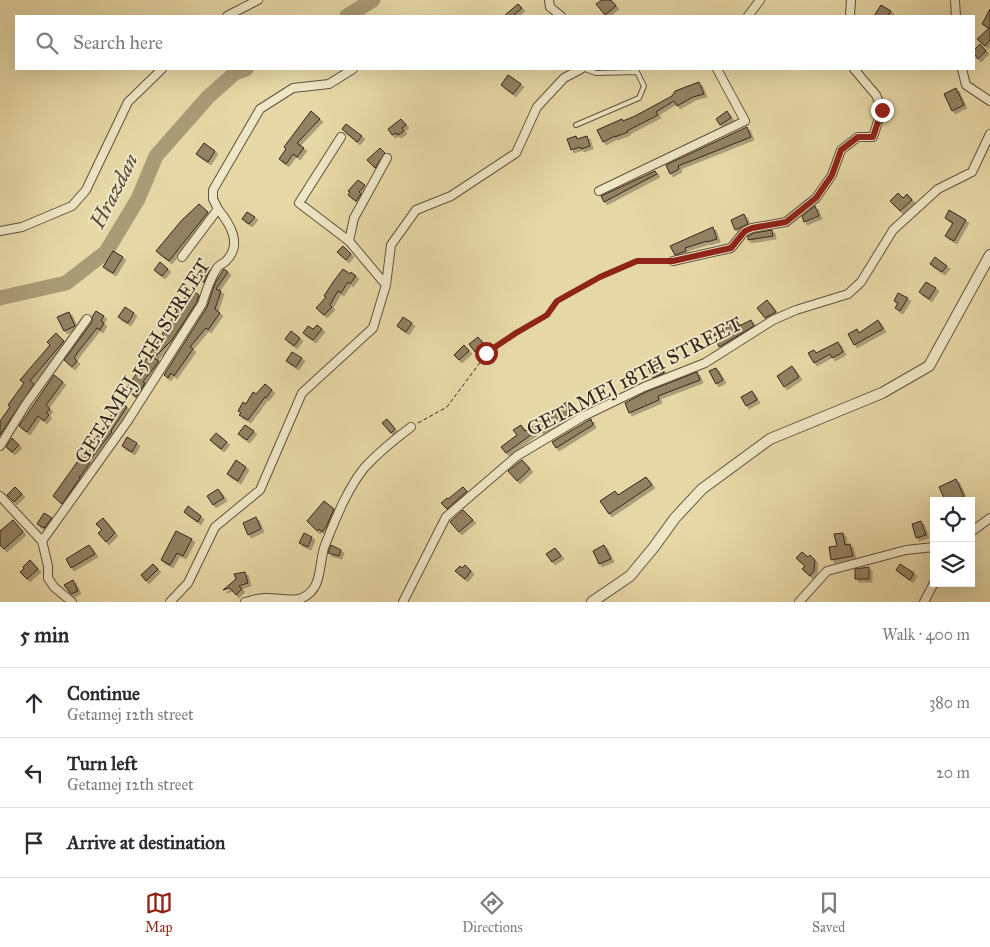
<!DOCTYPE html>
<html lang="en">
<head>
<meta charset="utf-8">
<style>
	:root { --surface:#fff; --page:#f7f7f7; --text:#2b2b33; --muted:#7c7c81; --line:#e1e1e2; --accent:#8f2418 }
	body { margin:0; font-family:"IM FELL Great Primer",serif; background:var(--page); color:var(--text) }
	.controls { position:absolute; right:15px; bottom:15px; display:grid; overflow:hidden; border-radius:0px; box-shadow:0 5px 20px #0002 }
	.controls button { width:45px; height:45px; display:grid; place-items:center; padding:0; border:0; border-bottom:1px solid var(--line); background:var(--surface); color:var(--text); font:25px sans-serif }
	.stop { position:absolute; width:15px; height:15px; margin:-11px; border:4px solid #8f2418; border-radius:50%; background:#fff }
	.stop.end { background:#8f2418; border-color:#fff; box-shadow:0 1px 5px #0008 }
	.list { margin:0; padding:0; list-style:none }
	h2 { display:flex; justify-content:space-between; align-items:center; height:65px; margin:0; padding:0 20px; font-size:21px }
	h2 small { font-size:16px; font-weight:400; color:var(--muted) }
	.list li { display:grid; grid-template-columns:32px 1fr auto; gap:15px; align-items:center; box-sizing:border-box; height:70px; padding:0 20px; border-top:1px solid var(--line) }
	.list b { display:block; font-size:19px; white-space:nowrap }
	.list p { margin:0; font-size:16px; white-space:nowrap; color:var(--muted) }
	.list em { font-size:16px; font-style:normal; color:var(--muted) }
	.icon { flex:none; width:28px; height:28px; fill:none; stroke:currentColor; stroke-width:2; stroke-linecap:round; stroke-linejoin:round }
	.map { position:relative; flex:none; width:990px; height:602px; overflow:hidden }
	.search { position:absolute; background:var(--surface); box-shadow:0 5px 20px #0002; left:15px; right:15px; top:15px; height:55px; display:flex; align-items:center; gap:12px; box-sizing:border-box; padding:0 18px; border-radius:0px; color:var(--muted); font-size:19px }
	.sheet { height:275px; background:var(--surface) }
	nav { display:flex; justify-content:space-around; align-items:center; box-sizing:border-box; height:70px; border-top:1px solid var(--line); background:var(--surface); font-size:14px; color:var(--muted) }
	nav a { display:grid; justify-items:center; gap:2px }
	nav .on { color:var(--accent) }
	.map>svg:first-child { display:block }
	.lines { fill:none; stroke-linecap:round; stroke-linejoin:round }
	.river { stroke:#aa9b77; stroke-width:15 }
	.building { fill:#918264; stroke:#35241d; filter:url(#shadow) }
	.service-casing { stroke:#61513f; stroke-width:6 }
	.minor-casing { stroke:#61513f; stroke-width:10 }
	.tertiary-casing { stroke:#61513f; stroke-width:12 }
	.path { stroke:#35241d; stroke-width:1; stroke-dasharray:4 2.5; stroke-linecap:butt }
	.service { stroke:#efe6c5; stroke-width:4 }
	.minor { stroke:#efe6c5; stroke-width:8 }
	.tertiary { stroke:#efe6c5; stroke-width:10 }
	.route { stroke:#8f2418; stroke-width:6 }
	.labels { text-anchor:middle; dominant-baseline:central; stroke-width:4; stroke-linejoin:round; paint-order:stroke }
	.street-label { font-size:20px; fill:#35241d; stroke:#efe6c5 }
	.water-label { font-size:21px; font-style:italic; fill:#584838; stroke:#efe6c5 }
</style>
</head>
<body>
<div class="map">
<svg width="990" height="602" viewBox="0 0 990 602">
	<defs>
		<filter id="shadow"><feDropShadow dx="3" dy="3" stdDeviation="0" flood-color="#0004"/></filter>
	</defs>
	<rect width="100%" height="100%" fill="#e6d8a6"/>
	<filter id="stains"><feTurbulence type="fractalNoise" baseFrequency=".004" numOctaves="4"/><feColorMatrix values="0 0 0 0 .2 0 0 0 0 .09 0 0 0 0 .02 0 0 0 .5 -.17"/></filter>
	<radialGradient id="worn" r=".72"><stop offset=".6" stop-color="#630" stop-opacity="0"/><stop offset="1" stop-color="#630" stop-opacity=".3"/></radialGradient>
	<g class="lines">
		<path class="river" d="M 347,16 L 373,0
			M 0,298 L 66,283 L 106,252 L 138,199 L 156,156 L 208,97 L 235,73 L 246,69"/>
	</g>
	<path class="building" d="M 602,0 L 611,0 L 616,6 L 605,15 L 596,4 Z
		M 518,4 L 522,8 L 513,16 L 504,16 Z
		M 881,5 L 891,11 L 888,16 L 874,16 Z
		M 990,9 L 990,40 L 985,46 L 977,39 L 989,28 L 982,24 Z
		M 980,44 L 986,51 L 978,59 L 974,54 L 974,50 Z
		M 508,75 L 521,84 L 513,94 L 501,85 Z
		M 699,82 L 704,94 L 693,97 L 677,106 L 674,101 L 656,112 L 658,115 L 627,131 L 628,132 L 615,137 L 615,136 L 603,142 L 597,130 L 622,119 L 623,121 L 635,116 L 672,96 L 675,91 Z
		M 956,88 L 964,105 L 952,111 L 944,94 Z
		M 311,111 L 320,119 L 297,143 L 304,148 L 297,157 L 293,154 L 286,164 L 279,159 L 286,149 L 284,147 Z
		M 727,111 L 731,118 L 720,125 L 716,119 Z
		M 401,119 L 406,125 L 402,128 L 404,131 L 398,135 L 396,133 L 392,135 L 388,129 Z
		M 346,124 L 362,136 L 357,142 L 342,129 Z
		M 747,127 L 751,137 L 678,166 L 679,169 L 670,174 L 666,165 Z
		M 576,136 L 577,139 L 587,136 L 590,146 L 581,149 L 580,147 L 571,150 L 567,139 Z
		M 204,143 L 215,151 L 208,162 L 196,154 Z
		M 380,148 L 385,153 L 375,168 L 367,160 Z
		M 655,171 L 657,174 L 604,202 L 601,196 Z
		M 358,180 L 365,185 L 359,192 L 361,194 L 356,201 L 348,195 L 350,192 L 348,191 Z
		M 898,193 L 903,198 L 907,194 L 912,200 L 900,211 L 890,201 Z
		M 199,204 L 208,212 L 169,261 L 156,251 L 181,221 Z
		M 815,206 L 819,216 L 804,222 L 802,216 Z
		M 949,210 L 966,220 L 954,241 L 945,236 L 953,223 L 945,218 Z
		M 247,212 L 255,217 L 249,224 L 242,219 Z
		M 744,214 L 748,224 L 735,230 L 731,220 Z
		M 713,227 L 717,239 L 707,242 L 707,241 L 685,248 L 686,251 L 675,255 L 670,246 Z
		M 772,230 L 773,236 L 748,240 L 748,236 L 754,233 Z
		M 343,246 L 351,254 L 346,260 L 337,252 Z
		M 113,251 L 123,257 L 113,273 L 103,267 Z
		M 935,257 L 947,266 L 942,272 L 930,264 Z
		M 160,262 L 168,269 L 162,276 L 154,270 Z
		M 204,265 L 210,269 L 204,282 L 196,277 Z
		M 224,269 L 228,272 L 216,289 L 221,291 L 215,309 L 220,313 L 208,330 L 206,328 L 190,347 L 193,349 L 174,376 L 171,373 L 168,378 L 164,375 L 207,307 L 215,283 Z
		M 343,269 L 350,274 L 351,272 L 356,276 L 350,284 L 348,282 L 341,293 L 338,291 L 330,305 L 332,307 L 324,315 L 316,308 L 326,297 L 324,296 L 333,282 Z
		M 926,282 L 936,288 L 929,299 L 919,292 Z
		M 192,290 L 199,295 L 197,302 L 172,340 L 154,358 L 159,361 L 143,382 L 145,383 L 136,397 L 126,389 L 153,349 L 152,347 L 164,336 L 162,334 L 177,311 L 175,309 Z
		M 898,293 L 908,298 L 900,311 L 895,308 L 898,303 L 894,301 Z
		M 767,300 L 776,312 L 765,318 L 757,308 Z
		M 125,307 L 134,313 L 128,323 L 118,317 Z
		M 96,311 L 104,316 L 101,321 L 104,323 L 100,330 L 97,328 L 78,352 L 74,358 L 77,361 L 72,367 L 64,360 L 92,322 L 92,317 Z
		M 69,312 L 75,326 L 64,331 L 57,317 Z
		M 403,317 L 412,323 L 406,332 L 397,326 Z
		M 751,320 L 754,326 L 719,347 L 714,334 L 728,327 L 727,326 L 737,321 L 739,326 Z
		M 878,320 L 883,329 L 854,345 L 848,334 L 857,329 L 859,333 Z
		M 317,325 L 322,329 L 313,340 L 303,333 L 308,326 L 313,329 Z
		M 291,331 L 300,338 L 294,346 L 285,339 Z
		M 56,333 L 64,341 L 30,381 L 34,384 L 0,435 L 0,421 L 10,407 L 8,405 L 24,383 L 20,380 L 50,345 L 47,342 Z
		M 478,337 L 484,344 L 475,352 L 469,344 Z
		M 838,342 L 843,352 L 832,358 L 830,354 L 814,363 L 808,353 L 814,350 L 816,353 Z
		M 464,345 L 469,351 L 459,360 L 454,355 Z
		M 292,352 L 302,358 L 296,367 L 286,361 Z
		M 658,358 L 664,373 L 653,378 L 646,363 Z
		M 792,366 L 799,377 L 784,387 L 777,376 Z
		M 716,368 L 723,380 L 716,384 L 709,371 Z
		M 697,372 L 700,380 L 658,396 L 659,400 L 629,413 L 625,403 L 646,392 Z
		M 54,375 L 63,382 L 46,405 L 50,409 L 46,413 L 49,415 L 44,421 L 38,416 L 27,432 L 19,426 Z
		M 265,384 L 272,390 L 266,398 L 265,397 L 248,420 L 239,415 L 241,413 L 238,411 L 243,402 L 246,404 L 253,392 L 256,394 Z
		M 752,391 L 757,400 L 746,406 L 741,397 Z
		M 120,402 L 127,407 L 111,431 L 112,432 L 90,460 L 89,464 L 80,477 L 79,476 L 80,478 L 62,504 L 53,496 L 85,451 L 112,418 L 110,417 Z
		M 567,402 L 572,412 L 541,432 L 539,429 L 506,453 L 501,447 L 517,435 L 513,430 L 521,425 L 525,431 L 554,413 L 552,410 Z
		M 387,419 L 395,429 L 391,433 L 382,423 Z
		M 591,419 L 593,425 L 556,448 L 552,442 Z
		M 245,425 L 254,431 L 247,440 L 238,434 Z
		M 216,433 L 227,442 L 221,449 L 210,440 Z
		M 127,437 L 137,443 L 132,452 L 122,446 Z
		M 12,438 L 19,445 L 12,452 L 6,447 Z
		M 236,460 L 246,467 L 238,481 L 227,474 Z
		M 522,460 L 530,469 L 517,481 L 508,471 Z
		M 646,477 L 652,485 L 609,514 L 600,501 L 615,491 L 618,495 Z
		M 956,479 L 964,496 L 955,501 L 950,501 L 949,498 L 945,500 L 939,487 Z
		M 15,487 L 22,494 L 14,502 L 7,495 Z
		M 463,487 L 467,491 L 447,509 L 441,503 L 447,498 L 448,499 Z
		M 218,489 L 224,498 L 213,505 L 207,496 Z
		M 324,501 L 334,509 L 326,527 L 322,532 L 319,529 L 317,531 L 307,521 Z
		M 188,506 L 201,516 L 198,522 L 184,512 Z
		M 463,510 L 473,520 L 459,532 L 450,522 Z
		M 44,513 L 52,518 L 44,528 L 37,524 Z
		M 256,517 L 261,529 L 248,535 L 243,523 Z
		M 103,518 L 115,533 L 106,542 L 98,533 L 102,530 L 96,524 Z
		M 13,520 L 23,532 L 4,549 L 0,545 L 0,531 Z
		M 921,521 L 926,535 L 916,538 L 912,524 Z
		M 176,531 L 192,539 L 183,556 L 177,553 L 170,565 L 161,560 Z
		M 304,533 L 312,537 L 308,547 L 299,543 Z
		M 843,533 L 845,545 L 850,544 L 853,556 L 831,560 L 829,547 L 837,546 L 834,534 Z
		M 89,545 L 95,554 L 71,568 L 66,559 Z
		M 331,545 L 341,550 L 339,556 L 328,553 Z
		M 604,545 L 611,559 L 599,564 L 593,551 Z
		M 555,548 L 561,556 L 552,562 L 546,554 Z
		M 802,552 L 808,557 L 810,555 L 815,560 L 814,571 L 810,576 L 802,569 L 805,566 L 796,558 Z
		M 30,560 L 38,569 L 27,579 L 20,572 L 24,569 L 23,567 Z
		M 153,564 L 158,569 L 146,581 L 141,575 Z
		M 900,564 L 914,573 L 910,580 L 896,570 Z
		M 465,565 L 471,571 L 465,579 L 455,571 L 460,566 L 462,568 Z
		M 869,567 L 869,579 L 855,579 L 855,569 Z
		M 245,572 L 248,583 L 239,586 L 242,589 L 236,595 L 230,588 L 223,590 L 236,579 L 234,574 Z
		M 73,580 L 78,591 L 71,594 L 64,585 Z"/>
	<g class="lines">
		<g class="service-casing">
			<path id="service" d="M 576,125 L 639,98 L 644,86 L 637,72 L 596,73 L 585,69"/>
		</g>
		<g class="minor-casing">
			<path id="minor" d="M 549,0 L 550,7 L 561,16
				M 955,0 L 956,16
				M 227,16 L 258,0
				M 748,16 L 760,0
				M 850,16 L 851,0
				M 962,69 L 966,85 L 990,101
				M 341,137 L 299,203 L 349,241 L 386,285
				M 599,191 L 745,121 L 717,69
				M 218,209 L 213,199 L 213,190 L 260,109 L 293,88 L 329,84 L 353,69
				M 0,231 L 22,227 L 72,206 L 86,190 L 128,102 L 162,69
				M 349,241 L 354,218 L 387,158
				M 673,261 L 731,248 L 745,231 L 752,228 L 786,222 L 816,198 L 832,175 L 841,150 L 858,137 L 873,137 L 882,109 L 876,95 L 854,69
				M 0,446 L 26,404 L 87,319
				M 0,496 L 42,541 L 48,566 L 48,578 L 54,587 L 72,602
				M 971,532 L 990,518
				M 42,541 L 127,422 L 202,304 C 206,291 210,279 217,268 C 220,264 223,264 226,261 C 243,244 230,224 218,209 L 182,257
				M 170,602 L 188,583 L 215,527 L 260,490 L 302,393 L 373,328 L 386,285 L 391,245 L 416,210 L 451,196 L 516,153 L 537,107 L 564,78 L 581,69
				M 245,602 C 251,601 257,598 264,598 C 276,597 290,602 302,598 C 324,588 318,563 325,545 C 336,518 347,489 365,467 C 379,452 395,439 411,427
				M 403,602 L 446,517 L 517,456 L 582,417 L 644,387 L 705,363 L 773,320 L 796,310 L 848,294 L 861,282 L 893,230 L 938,189 L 972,172 L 990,134
				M 799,602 L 827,571 L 906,550 L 934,547
				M 924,602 L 934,583"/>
		</g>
		<g class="tertiary-casing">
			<path id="tertiary" d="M 592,602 L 630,576 L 654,547 L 675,518 L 702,489 L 770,439 L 882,393 L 929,366 L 990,255"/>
		</g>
		<path class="path" d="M 418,423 L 447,407 L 487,353 L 516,333 L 547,315 L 557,301 L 600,277 L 637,261 L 665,261"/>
		<use href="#service" class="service"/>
		<use href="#minor" class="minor"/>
		<use href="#tertiary" class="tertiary"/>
	</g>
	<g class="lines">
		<path class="route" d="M 486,353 L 516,333 L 547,315 L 557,301 L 600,277 L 637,261 L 673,261 L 731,248 L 745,231 L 752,228 L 786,222 L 816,198 L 832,175 L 841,150 L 858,137 L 873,137 L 882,110"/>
	</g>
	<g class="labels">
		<g class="street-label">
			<text transform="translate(142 361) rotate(-58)">GETAMEJ 15TH STREET</text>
			<text transform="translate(634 376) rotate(-27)">GETAMEJ 18TH STREET</text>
		</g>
		<g class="water-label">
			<text transform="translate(114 191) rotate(-63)">Hrazdan</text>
		</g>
	</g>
	<rect width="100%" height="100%" filter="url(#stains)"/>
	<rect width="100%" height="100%" fill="url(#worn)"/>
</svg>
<div class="controls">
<button><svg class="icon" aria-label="locate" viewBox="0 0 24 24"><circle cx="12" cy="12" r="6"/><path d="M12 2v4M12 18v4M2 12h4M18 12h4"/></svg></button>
<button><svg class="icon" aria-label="layers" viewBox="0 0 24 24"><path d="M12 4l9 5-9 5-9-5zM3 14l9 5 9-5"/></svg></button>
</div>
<div class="stop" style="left:486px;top:353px"></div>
<div class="stop end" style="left:882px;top:110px"></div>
<div class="search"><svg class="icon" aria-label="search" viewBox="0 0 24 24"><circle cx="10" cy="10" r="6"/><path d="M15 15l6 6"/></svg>Search here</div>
</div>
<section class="sheet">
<h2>5 min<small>Walk · 400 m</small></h2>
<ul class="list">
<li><svg class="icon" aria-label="ahead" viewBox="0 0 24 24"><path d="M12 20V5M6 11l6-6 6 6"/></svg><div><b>Continue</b><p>Getamej 12th street</p></div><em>380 m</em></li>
<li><svg class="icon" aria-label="left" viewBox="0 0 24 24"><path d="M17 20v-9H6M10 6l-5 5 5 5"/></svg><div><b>Turn left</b><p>Getamej 12th street</p></div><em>20 m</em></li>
<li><svg class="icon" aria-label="arrive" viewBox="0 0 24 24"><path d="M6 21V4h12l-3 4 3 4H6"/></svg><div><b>Arrive at destination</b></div></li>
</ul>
</section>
<nav>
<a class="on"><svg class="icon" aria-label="map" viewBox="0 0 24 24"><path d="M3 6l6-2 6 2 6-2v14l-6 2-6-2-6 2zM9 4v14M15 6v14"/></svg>Map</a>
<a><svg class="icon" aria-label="directions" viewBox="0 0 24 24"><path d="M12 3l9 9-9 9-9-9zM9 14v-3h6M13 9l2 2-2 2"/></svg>Directions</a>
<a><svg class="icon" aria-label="saved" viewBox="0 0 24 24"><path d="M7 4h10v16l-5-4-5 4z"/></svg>Saved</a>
</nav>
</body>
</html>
